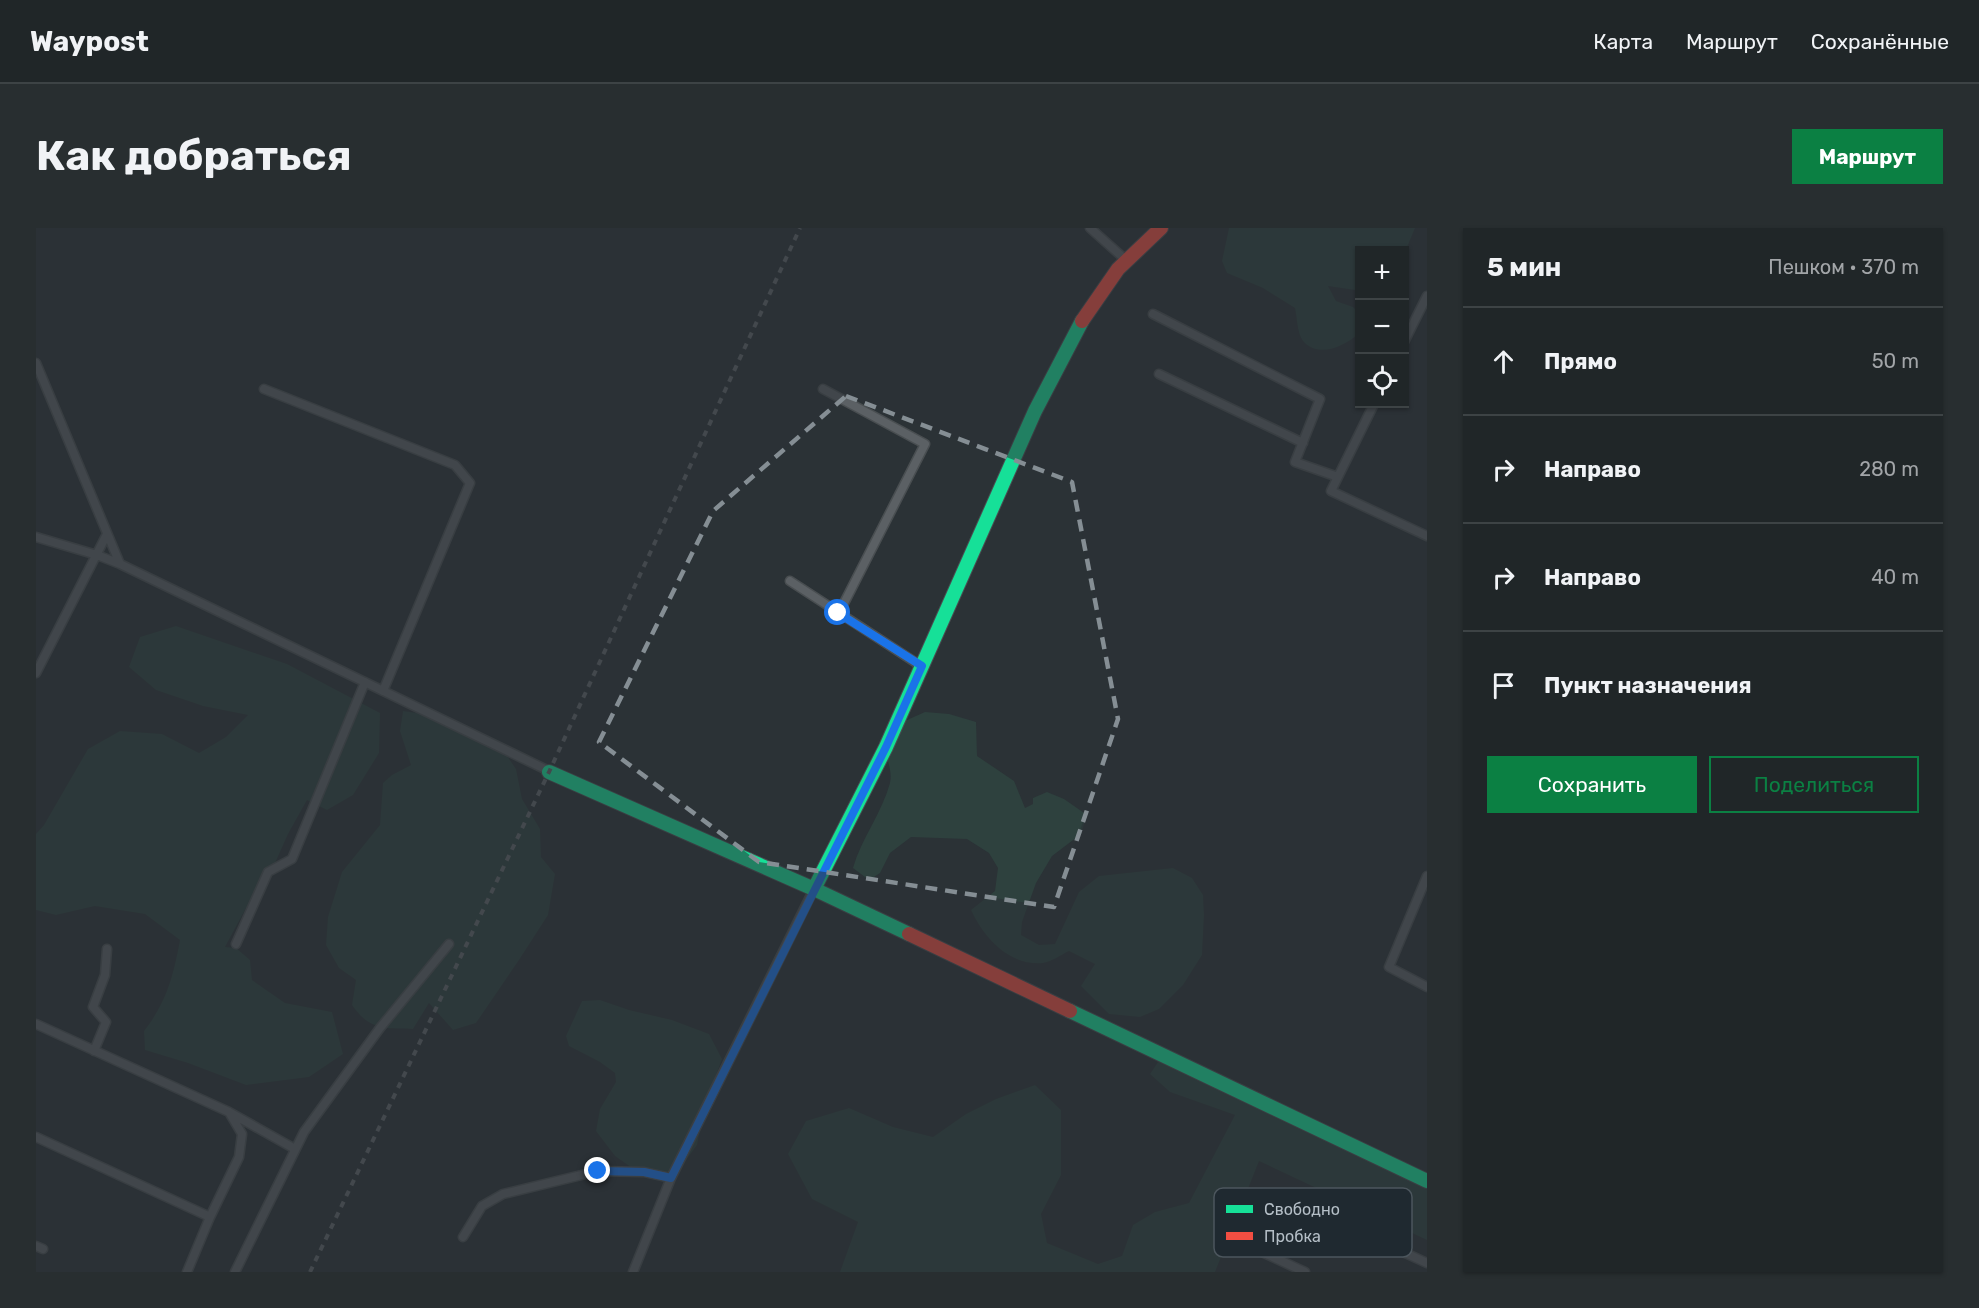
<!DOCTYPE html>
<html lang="ru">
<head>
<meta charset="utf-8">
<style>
	:root { --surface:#202628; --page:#282e30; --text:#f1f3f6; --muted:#a2a5a8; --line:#3d4345; --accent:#0b8043 }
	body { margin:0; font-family:Rubik,sans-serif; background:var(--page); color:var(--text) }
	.controls { position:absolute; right:18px; top:18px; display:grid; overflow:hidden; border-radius:0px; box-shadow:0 2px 4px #0004 }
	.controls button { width:54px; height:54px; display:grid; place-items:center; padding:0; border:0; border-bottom:2px solid var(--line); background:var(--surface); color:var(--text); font:30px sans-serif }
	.stop { position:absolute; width:18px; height:18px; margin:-14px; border:4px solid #1a73e8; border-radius:50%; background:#fff }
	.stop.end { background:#1a73e8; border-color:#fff; box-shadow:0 2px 6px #0008 }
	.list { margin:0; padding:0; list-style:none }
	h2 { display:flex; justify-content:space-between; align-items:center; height:78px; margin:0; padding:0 24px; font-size:26px }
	h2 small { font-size:20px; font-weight:400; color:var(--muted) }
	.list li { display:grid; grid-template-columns:39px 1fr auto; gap:18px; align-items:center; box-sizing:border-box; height:108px; padding:0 24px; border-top:2px solid var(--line) }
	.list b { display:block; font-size:22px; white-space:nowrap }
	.list em { font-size:20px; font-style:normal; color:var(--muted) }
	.actions { display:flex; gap:12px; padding:18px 24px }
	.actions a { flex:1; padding:14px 0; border:2px solid var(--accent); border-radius:0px; text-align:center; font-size:21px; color:var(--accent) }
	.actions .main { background:var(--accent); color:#fff }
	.icon { flex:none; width:33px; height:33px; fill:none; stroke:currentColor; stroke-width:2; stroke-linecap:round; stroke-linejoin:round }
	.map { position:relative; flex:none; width:1391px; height:1044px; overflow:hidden; border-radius:0px }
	header { display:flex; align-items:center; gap:36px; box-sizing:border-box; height:84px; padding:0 30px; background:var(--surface); border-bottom:2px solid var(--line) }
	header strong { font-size:28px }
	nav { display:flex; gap:33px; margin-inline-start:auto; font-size:21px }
	.intro { display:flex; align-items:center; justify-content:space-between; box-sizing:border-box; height:144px; padding:0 36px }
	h1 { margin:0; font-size:42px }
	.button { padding:15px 27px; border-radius:0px; background:var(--accent); color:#fff; font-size:21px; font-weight:700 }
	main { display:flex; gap:36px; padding:0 36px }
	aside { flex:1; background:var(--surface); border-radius:0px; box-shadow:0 2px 4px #0004 }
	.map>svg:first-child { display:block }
	.green { fill:#2e413e }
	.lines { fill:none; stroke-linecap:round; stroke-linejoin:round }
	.lane-casing { stroke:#494e51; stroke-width:11 }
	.fast-casing { stroke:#494e51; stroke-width:16 }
	.jam-casing { stroke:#494e51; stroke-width:16 }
	.lane { stroke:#5b6064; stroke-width:8 }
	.fast { stroke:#16e098; stroke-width:14 }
	.jam { stroke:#f24e42; stroke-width:14 }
	.rail { stroke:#5f6468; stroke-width:4; stroke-dasharray:6 6; stroke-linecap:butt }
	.route { stroke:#1a73e8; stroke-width:8 }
	.marked { fill:none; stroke:#858e94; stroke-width:4.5; stroke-dasharray:12 8; stroke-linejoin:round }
	.key { fill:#1f2930; stroke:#4c565d; stroke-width:1.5 }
	.key-label { font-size:16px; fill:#b5bfc7 }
</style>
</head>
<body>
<header>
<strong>Waypost</strong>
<nav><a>Карта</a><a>Маршрут</a><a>Сохранённые</a></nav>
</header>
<div class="intro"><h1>Как добраться</h1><a class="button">Маршрут</a></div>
<main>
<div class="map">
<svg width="1391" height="1044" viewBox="0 0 1391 1044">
	<rect width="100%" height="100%" fill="#2b3236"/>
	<path class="green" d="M 1193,0 L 1379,0 L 1369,24 L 1324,22 L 1323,58 L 1319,62 L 1292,58 L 1300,73 L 1317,79 L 1323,85 L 1323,105 C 1310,118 1282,131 1267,113 C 1261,105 1261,89 1259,80 L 1227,60 L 1191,45 L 1186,33 Z
		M 140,398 L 251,436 L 344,485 L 343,525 L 317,567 L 291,582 L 271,572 L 252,606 L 231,653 L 210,680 L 189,719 L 200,720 L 214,732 L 216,752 L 249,775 L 296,784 L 307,826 L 273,849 L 210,857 L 152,835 L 109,822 L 108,803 C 131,773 137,749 144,712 L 109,686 L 59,678 L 20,687 L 0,682 L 0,606 L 8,597 L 52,521 L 84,503 L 126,506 L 163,525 L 190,509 L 212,487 L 167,478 L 120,462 L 93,439 L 104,409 Z
		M 367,483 L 396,487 L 467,522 L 480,541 L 486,571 L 504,601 L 505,629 L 519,646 L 512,687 L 483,732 L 440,795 L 417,802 L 393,775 L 377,801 C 348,800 334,803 316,777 L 320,752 L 303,740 L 290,717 L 292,689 L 306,644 L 344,597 L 347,555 L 356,547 L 375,537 L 364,503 Z
		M 889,484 L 913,486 L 940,494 L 941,528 L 978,553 L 989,580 L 997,576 L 997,570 L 1011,564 L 1028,571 L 1051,587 L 1045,606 L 1016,628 L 1000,655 L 986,694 L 985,707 L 1003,717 L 1019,716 L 1043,664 L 1063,648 L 1137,640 L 1156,650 L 1167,667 L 1168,687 L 1166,727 L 1147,757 L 1123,781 L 1104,789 L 1073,786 L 1045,758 L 1059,736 L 1033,723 C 1025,727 1015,734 1007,735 C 973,738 948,710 935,682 L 959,663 L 962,640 L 953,625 L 931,611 L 875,609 L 854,625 L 844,645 L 833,652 L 817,640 C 825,611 846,585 854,555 C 857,542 849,529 850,518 C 851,511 857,503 860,497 Z
		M 564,772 L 593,782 L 636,792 L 673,806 L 686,831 L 669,877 L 661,917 L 642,943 L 609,949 L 579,928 L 560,903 L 564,881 L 580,854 L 579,845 L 564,834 L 533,818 L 530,808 L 546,773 Z
		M 1126,828 L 1391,960 L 1391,1012 L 1223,933 L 1179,1044 L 804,1044 L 822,994 L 776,971 L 752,926 L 770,893 L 813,880 L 857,899 L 897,909 L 930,886 L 960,871 L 999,857 L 1025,882 L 1025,947 L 1005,986 L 1011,1015 L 1062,1036 L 1086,1028 L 1097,997 L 1119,984 L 1153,975 L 1199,887 L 1134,864 L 1114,846 Z"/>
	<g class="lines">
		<g class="lane-casing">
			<path id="lane" d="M 1054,0 L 1091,33
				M 1117,86 L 1284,171 L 1259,234 L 1302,249
				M 1368,114 L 1391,68
				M 0,135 L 84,336 L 513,543
				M 1123,146 L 1267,215
				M 228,161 L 419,237 L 434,255 L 347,463
				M 787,161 L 889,216 L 803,385
				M 1338,176 L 1295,263 L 1391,308
				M 0,309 L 61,327 L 84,336
				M 754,353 L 885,438
				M 0,445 L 71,306
				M 1391,648 L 1353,739 L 1391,759
				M 200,716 L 232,644 L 256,631 L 329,454
				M 0,796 L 193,884 L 259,921
				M 58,823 L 70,794 L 57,779 L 69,747 L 71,721
				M 0,909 L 174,989 L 203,929 L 206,906 L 193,884
				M 427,1009 L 446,978 L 467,966 L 562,943 L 608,944 L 635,950 L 778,661
				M 0,1018 L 7,1021
				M 151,1044 L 174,989
				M 199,1044 L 268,904 L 344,800 L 413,716
				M 597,1044 L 635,950
				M 1269,1044 L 1226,1024 L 1252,971 L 1391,1035"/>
		</g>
		<g class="fast-casing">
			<path id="fast" d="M 513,544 L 778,661 L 873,706
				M 778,661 L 850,519 L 999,183 L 1046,93
				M 1034,783 L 1391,953"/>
		</g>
		<g class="jam-casing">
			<path id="jam" d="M 1046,93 L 1082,41 L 1125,0
				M 873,706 L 1034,783"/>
		</g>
		<use href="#lane" class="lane"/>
		<use href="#fast" class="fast"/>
		<use href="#jam" class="jam"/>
		<path class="rail" d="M 274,1044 L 513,544 L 764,0"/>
	</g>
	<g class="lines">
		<path class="route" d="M 562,943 L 608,944 L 635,950 L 850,519 L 886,438 L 802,385"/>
	</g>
	<path d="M0 0H1391V1044H0ZM 810,168 L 1036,254 L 1082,491 L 1018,679 L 723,634 L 563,514 L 677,283 Z" fill="#2b3236" fill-opacity=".55" fill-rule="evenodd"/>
	<path class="marked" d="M 810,168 L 1036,254 L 1082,491 L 1018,679 L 723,634 L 563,514 L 677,283 Z"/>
	<rect x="1178" y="960" width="198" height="69" rx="9" class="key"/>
	<rect x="1190" y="977" width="27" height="8" fill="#16e098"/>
	<rect x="1190" y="1004" width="27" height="8" fill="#f24e42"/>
	<g class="key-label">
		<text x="1228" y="987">Свободно</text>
		<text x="1228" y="1014">Пробка</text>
	</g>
</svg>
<div class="controls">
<button>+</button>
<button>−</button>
<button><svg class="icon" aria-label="locate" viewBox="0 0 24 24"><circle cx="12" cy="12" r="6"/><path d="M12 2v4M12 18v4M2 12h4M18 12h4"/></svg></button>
</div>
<div class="stop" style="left:802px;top:385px"></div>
<div class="stop end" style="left:562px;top:943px"></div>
</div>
<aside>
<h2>5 мин<small>Пешком · 370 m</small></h2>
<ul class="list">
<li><svg class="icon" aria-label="ahead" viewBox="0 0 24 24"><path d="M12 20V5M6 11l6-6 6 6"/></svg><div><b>Прямо</b></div><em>50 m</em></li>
<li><svg class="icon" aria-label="right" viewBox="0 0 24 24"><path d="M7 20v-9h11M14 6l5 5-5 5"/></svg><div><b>Направо</b></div><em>280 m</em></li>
<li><svg class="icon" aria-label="right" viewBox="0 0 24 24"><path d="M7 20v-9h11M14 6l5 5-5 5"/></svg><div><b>Направо</b></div><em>40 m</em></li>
<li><svg class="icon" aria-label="arrive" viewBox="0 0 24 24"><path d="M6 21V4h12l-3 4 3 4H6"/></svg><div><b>Пункт назначения</b></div></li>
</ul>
<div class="actions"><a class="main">Сохранить</a><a>Поделиться</a></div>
</aside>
</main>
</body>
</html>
